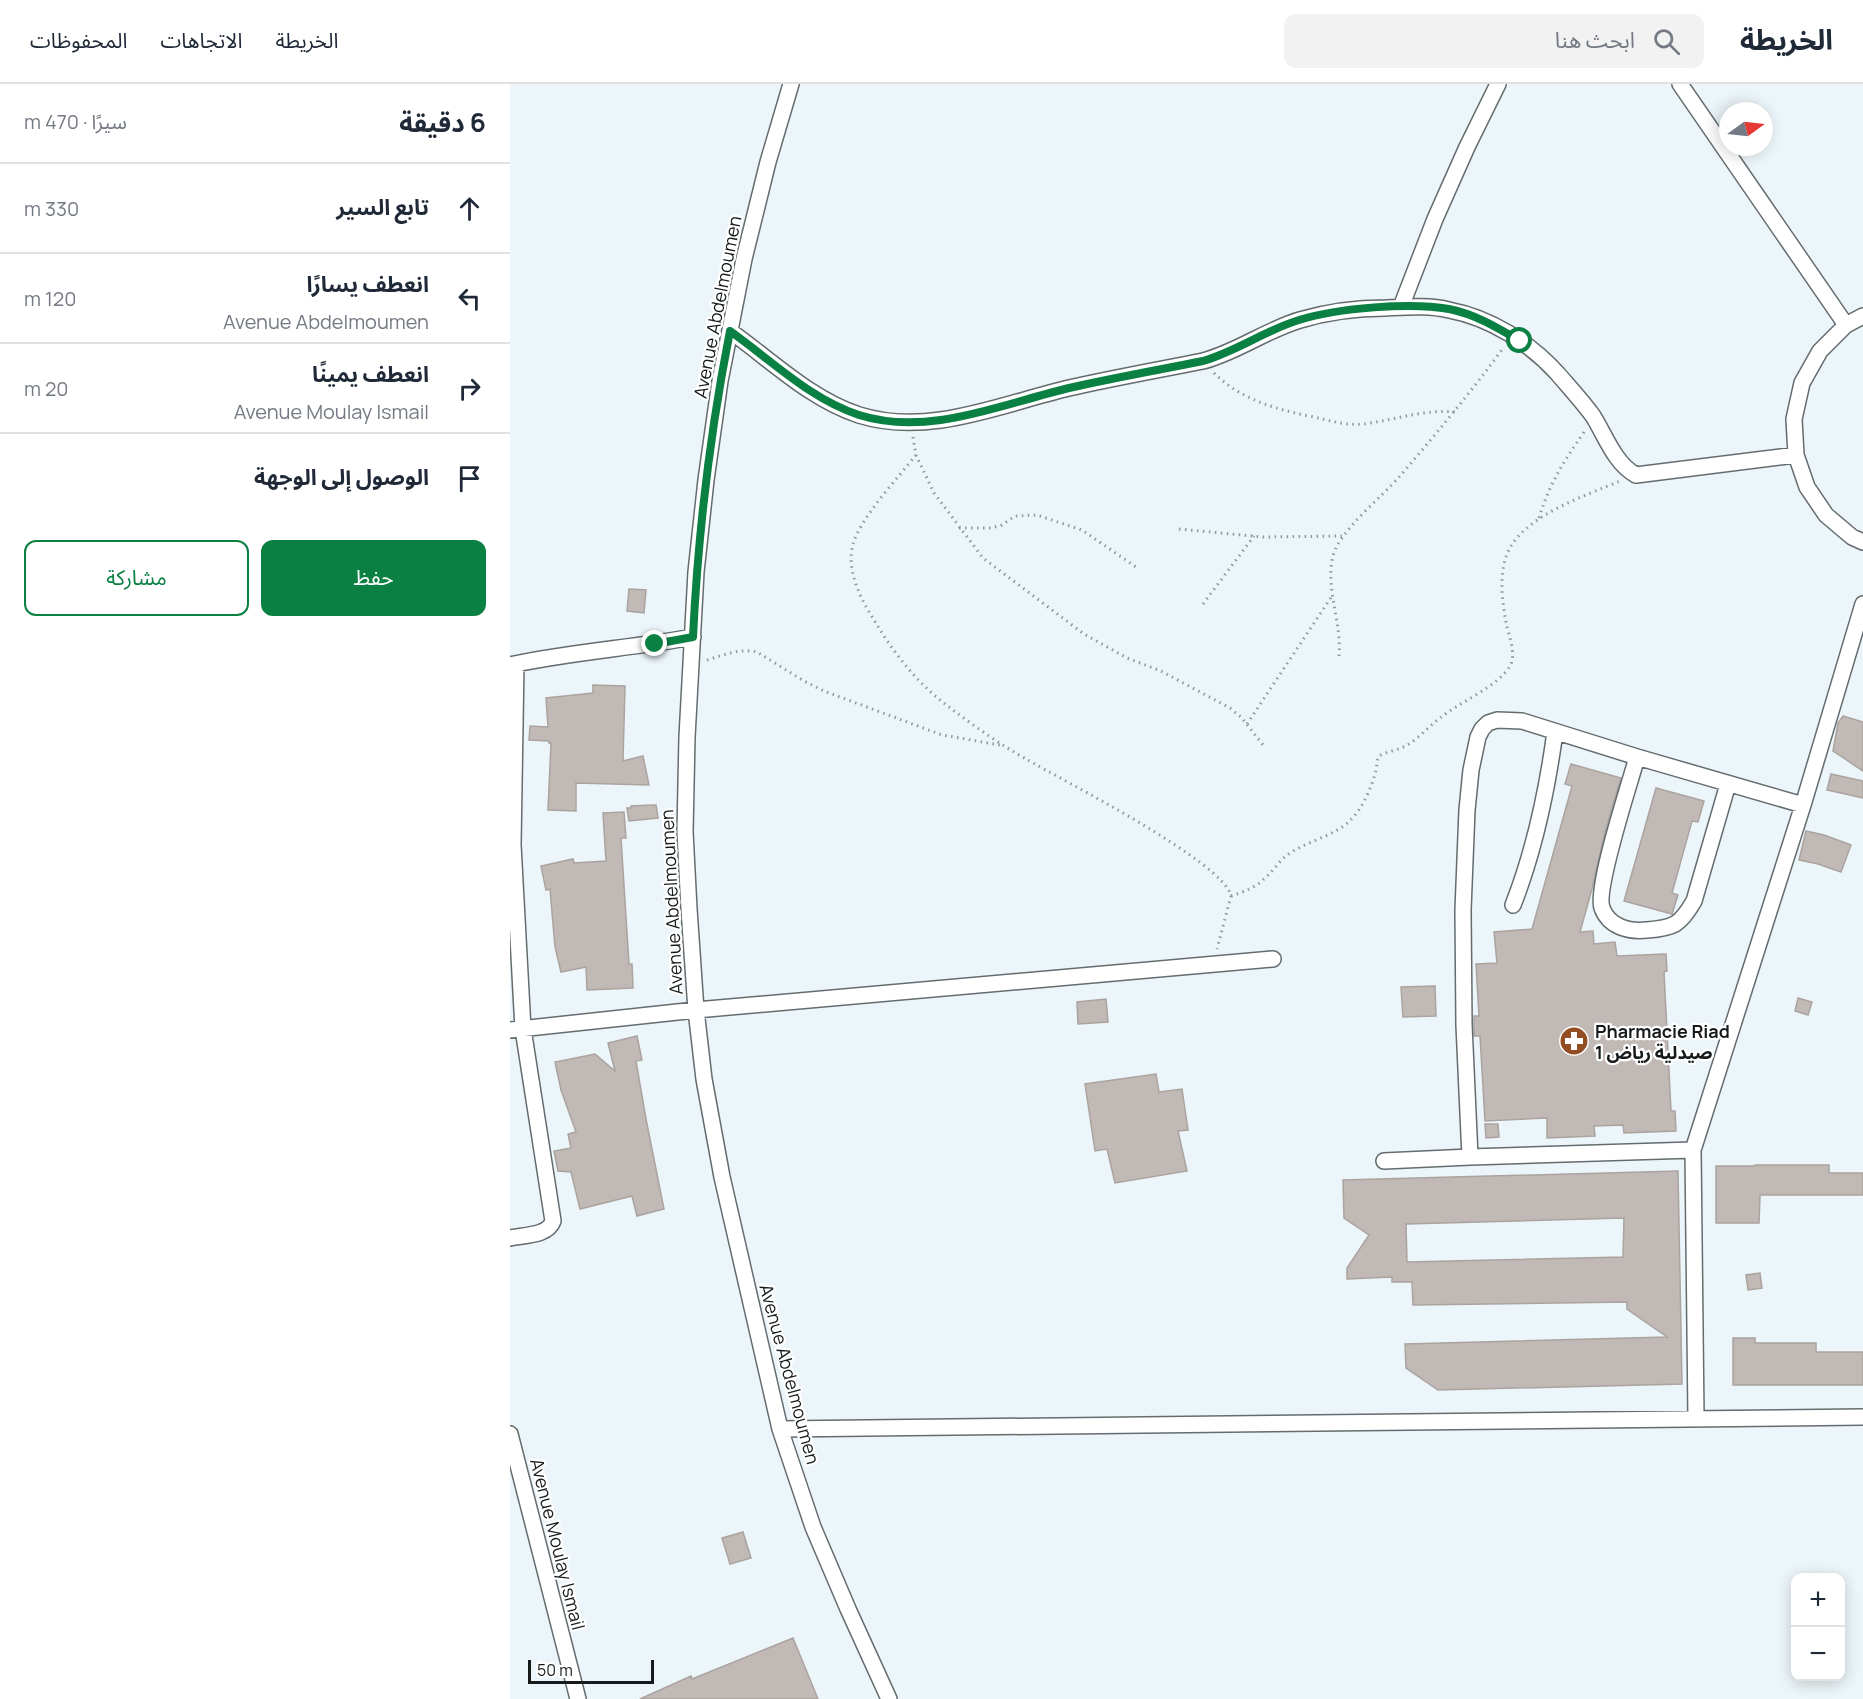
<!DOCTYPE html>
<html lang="ar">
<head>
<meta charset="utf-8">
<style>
	:root { --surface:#fff; --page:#f2f2f3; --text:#1f2937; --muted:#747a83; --line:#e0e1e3; --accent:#0b8043 }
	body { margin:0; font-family:Manrope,"Noto Sans Arabic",sans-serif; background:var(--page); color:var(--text); direction:rtl }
	.controls { position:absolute; right:18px; bottom:18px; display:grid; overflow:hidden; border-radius:12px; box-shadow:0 3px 15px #0003 }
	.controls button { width:54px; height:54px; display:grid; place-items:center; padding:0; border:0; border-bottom:2px solid var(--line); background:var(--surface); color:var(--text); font:30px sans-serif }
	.compass { position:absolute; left:1209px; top:18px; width:54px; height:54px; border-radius:50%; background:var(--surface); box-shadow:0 3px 15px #0003; rotate:75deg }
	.scale { position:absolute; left:18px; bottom:15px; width:126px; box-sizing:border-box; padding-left:6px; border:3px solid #161a1b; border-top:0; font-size:16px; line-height:21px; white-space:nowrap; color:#161a1b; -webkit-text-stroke:4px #fff; paint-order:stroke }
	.stop { position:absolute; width:18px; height:18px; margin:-14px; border:4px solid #0b8043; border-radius:50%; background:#fff }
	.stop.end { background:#0b8043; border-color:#fff; box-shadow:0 2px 6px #0008 }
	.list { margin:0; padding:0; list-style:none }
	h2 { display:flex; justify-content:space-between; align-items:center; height:78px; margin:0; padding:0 24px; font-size:26px }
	h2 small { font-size:20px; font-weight:400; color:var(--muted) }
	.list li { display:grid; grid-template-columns:39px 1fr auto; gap:18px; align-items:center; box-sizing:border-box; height:90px; padding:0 24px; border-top:2px solid var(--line) }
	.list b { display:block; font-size:22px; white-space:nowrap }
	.list p { margin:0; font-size:20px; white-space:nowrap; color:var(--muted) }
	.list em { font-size:20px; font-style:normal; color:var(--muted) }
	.actions { display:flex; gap:12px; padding:18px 24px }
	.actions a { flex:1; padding:14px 0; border:2px solid var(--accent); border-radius:12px; text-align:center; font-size:21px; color:var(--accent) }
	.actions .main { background:var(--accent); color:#fff }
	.icon { flex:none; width:33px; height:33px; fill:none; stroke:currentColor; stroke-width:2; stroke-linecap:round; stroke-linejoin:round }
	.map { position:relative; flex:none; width:1353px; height:1615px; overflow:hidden; direction:ltr }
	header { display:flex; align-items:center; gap:36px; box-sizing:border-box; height:84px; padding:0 30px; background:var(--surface); border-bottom:2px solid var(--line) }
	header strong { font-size:28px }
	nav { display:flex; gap:33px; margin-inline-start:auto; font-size:21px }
	.search { width:420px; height:54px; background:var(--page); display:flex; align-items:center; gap:15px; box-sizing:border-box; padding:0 21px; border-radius:12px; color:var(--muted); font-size:22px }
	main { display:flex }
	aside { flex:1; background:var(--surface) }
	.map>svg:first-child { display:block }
	.building { fill:#c1b9b5; stroke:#aaa39f; stroke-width:1.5; fill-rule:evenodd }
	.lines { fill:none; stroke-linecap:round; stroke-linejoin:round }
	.minor-casing { stroke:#646c6f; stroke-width:18 }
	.path { stroke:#91989b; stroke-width:3; stroke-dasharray:1.5 4.5; stroke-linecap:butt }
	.minor { stroke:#fff; stroke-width:15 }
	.route { stroke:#0b8043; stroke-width:8 }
	.labels { text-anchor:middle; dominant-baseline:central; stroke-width:4.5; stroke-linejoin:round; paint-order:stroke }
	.street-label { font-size:18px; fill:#161a1b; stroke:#fff }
	.poi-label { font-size:18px; font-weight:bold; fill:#161a1b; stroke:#fff; text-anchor:start }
</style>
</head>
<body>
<header>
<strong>الخريطة</strong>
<div class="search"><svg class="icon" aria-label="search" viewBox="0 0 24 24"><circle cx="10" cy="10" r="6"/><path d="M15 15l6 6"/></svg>ابحث هنا</div>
<nav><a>الخريطة</a><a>الاتجاهات</a><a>المحفوظات</a></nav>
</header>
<main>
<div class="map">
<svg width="1353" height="1615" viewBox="0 0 1353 1615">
	<rect width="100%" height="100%" fill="#ecf5f9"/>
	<path class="building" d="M 119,505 L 136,506 L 134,529 L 117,527 Z
		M 83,601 L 115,602 L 113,677 L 133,672 L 139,701 L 66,699 L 66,727 L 38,726 L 41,659 L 39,659 L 39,657 L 19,656 L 20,642 L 38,643 L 36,614 L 83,609 Z
		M 1333,632 L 1353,638 L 1353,687 L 1323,667 L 1328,639 Z
		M 1061,680 L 1111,694 L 1095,748 L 1082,805 L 1070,848 L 1083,847 L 1084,860 L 1105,858 L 1107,872 L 1156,870 L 1157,887 L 1154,888 L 1161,1027 L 1165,1027 L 1166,1047 L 1114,1049 L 1113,1041 L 1084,1042 L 1085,1052 L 1037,1054 L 1037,1034 L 975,1037 L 970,952 L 964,952 L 964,932 L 969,932 L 966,880 L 987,879 L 984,848 L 1022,845 L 1062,702 L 1055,700 Z
		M 1321,690 L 1353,697 L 1353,714 L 1317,706 Z
		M 1146,704 L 1194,717 L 1188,738 L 1182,737 L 1162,809 L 1168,811 L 1162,830 L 1114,817 Z
		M 144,721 L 146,721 L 148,734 L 119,737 L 117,724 L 121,724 L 121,722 Z
		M 114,728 L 116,754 L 111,754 L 119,880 L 122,880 L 123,904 L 77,906 L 76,883 L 51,888 L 45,863 L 40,805 L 36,806 L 31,782 L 63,775 L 64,779 L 96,777 L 93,729 Z
		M 1296,747 L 1314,751 L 1341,761 L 1331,788 L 1308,780 L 1289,776 Z
		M 925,902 L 926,932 L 893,933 L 891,903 Z
		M 1288,914 L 1302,918 L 1298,931 L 1285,927 Z
		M 596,915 L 598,938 L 568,940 L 567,918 Z
		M 127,952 L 132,976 L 126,977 L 136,1035 L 154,1125 L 127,1132 L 122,1112 L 70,1125 L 61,1088 L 48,1087 L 44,1067 L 61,1064 L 58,1050 L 66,1048 L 51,1006 L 45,978 L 85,970 L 105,987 L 98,959 Z
		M 646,990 L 649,1008 L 672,1005 L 678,1046 L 668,1047 L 677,1087 L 605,1099 L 597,1065 L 585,1067 L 575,1000 Z
		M 975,1040 L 988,1040 L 989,1053 L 976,1054 Z
		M 1245,1081 L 1319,1081 L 1319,1089 L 1353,1089 L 1353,1111 L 1250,1111 L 1249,1139 L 1206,1139 L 1206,1082 L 1244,1082 Z
		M 1168,1087 L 1172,1300 L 928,1306 L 896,1284 L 895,1260 L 1157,1253 L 1117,1225 L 1117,1218 L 903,1221 L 902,1198 L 882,1198 L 882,1193 L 837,1195 L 837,1184 L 859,1151 L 834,1134 L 833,1096 ZM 1114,1134 L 1113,1173 L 897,1178 L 896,1140 Z
		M 1250,1189 L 1252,1204 L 1238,1206 L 1236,1191 Z
		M 1223,1254 L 1245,1254 L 1245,1259 L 1306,1259 L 1306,1268 L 1353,1268 L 1353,1301 L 1223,1301 Z
		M 233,1448 L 241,1474 L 220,1480 L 212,1454 Z
		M 283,1554 L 308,1615 L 130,1615 L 181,1592 L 182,1595 Z"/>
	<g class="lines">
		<g class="minor-casing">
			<path id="minor" d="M 281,0 L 258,78 L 234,175 L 210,297 L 196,396 L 186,488 L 177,653 L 175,748 L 179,825 L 186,926 L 194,995 L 212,1093 L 270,1345 L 303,1443 L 338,1525 L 379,1615
				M 1170,0 L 1336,241
				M 891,223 L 925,135 L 957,63 L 988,0
				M 1353,232 L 1336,241 L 1310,267 L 1292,299 L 1284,335 L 1286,371 L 1297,403 L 1316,431 L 1342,453 L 1353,458
				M 220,247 C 261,276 300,315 349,331 C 419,353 491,320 559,304 C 603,294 648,286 693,277 C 727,268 756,246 790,236 C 817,228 847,224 875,224 C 896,223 919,221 939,226 C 981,234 1020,259 1048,290 C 1060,304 1072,317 1083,332 C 1095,351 1105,380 1126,391 L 1286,371
				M 0,581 C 61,568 122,564 183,553
				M 1127,673 C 1120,699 1085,804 1092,824 C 1099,843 1119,848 1137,846 C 1164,844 1170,841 1184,817 L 1218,700
				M 1003,821 C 1025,765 1037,707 1045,648
				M 0,946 L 186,926 L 763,875
				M 960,1073 L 954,941 L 953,826 L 957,726 L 961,686 L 968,653 L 972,645 L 978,639 L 987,636 L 1012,637 L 1127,673 L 1293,721
				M 874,1077 L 960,1073 L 1183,1066
				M 0,1154 C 14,1151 38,1152 43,1137 L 13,945 L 3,761 L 6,580
				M 1186,1334 L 1183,1066 L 1293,721 L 1353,520
				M 270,1345 L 1353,1333
				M 0,1350 L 68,1615"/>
		</g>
		<path class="path" d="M 704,289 C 730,315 765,325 799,332 C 819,336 834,342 854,340 C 884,336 914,325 945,328
			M 403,353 L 406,371 L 424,409 L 473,474 L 574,550 L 617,574 L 651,587 L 720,624 L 732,634 L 753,661
			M 406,371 C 388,394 351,433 343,460 C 336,486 350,514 364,536 C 381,565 404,595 430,616 C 457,637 486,658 516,675 C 552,696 714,778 721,812 L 707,865
			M 1029,434 C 1040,398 1053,379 1074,348
			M 449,444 L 481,444 L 492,441 L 505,432 L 527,431 L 572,446 L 626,483
			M 669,445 L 753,453 L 832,452
			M 693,520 L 744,452
			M 829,572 C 832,539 815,504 823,472 C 829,447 872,413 890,392 C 926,350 961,308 994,263
			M 197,576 C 214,571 230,564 247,568 L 294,597 L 314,607 L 432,651 L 490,661
			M 737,640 L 822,512
			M 721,812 C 733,808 745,804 754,795 C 764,787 769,776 780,769 C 805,753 834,751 850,724 C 856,715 862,701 865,690 C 867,684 866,678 869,672 C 878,667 890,666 899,660 C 910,653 919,642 930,634 C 948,619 989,602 1000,582 C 1007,570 998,550 996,538 C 992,517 989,490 997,470 C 1012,432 1075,412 1110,397"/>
		<use href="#minor" class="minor"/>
	</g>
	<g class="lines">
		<path class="route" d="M 145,560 L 183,553 C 188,450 200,348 220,247 C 261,276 300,315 349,331 C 419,353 491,320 559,304 C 603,294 648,286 693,277 C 727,267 756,246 789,236 C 828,224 900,218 939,225 C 965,230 988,244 1010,257"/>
	</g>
	<defs>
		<g id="pharmacy-disc" transform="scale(1.5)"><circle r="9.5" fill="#924d22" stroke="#fff"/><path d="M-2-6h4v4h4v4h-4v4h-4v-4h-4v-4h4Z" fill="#fff"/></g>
	</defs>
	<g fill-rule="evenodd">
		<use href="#pharmacy-disc" x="1064" y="957"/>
	</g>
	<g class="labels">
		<g class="street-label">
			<text transform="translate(207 223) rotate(-79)">Avenue Abdelmoumen</text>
			<text transform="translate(161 818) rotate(-93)">Avenue Abdelmoumen</text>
			<text transform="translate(280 1290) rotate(75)">Avenue Abdelmoumen</text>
			<text transform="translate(48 1460) rotate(76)">Avenue Moulay Ismail</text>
		</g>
		<g class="poi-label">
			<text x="1085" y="947">Pharmacie Riad<tspan x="1085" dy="21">1 صيدلية رياض</tspan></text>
		</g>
	</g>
</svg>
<div class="controls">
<button>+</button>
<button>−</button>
</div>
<svg class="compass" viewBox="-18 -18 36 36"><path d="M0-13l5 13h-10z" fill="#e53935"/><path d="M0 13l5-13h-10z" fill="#747a83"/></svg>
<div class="scale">50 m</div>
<div class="stop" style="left:1010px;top:257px"></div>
<div class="stop end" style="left:145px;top:560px"></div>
</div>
<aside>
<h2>6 دقيقة<small>سيرًا · 470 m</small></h2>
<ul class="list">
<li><svg class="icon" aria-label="ahead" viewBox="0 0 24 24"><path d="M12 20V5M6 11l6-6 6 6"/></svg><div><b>تابع السير</b></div><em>330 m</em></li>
<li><svg class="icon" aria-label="left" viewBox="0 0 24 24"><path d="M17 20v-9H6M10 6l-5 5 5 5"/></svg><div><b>انعطف يسارًا</b><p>Avenue Abdelmoumen</p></div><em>120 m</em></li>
<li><svg class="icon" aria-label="right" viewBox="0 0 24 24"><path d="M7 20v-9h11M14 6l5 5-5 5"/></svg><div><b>انعطف يمينًا</b><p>Avenue Moulay Ismail</p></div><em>20 m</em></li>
<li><svg class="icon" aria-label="arrive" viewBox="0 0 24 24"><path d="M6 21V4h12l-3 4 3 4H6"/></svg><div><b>الوصول إلى الوجهة</b></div></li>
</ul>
<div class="actions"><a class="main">حفظ</a><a>مشاركة</a></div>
</aside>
</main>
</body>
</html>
